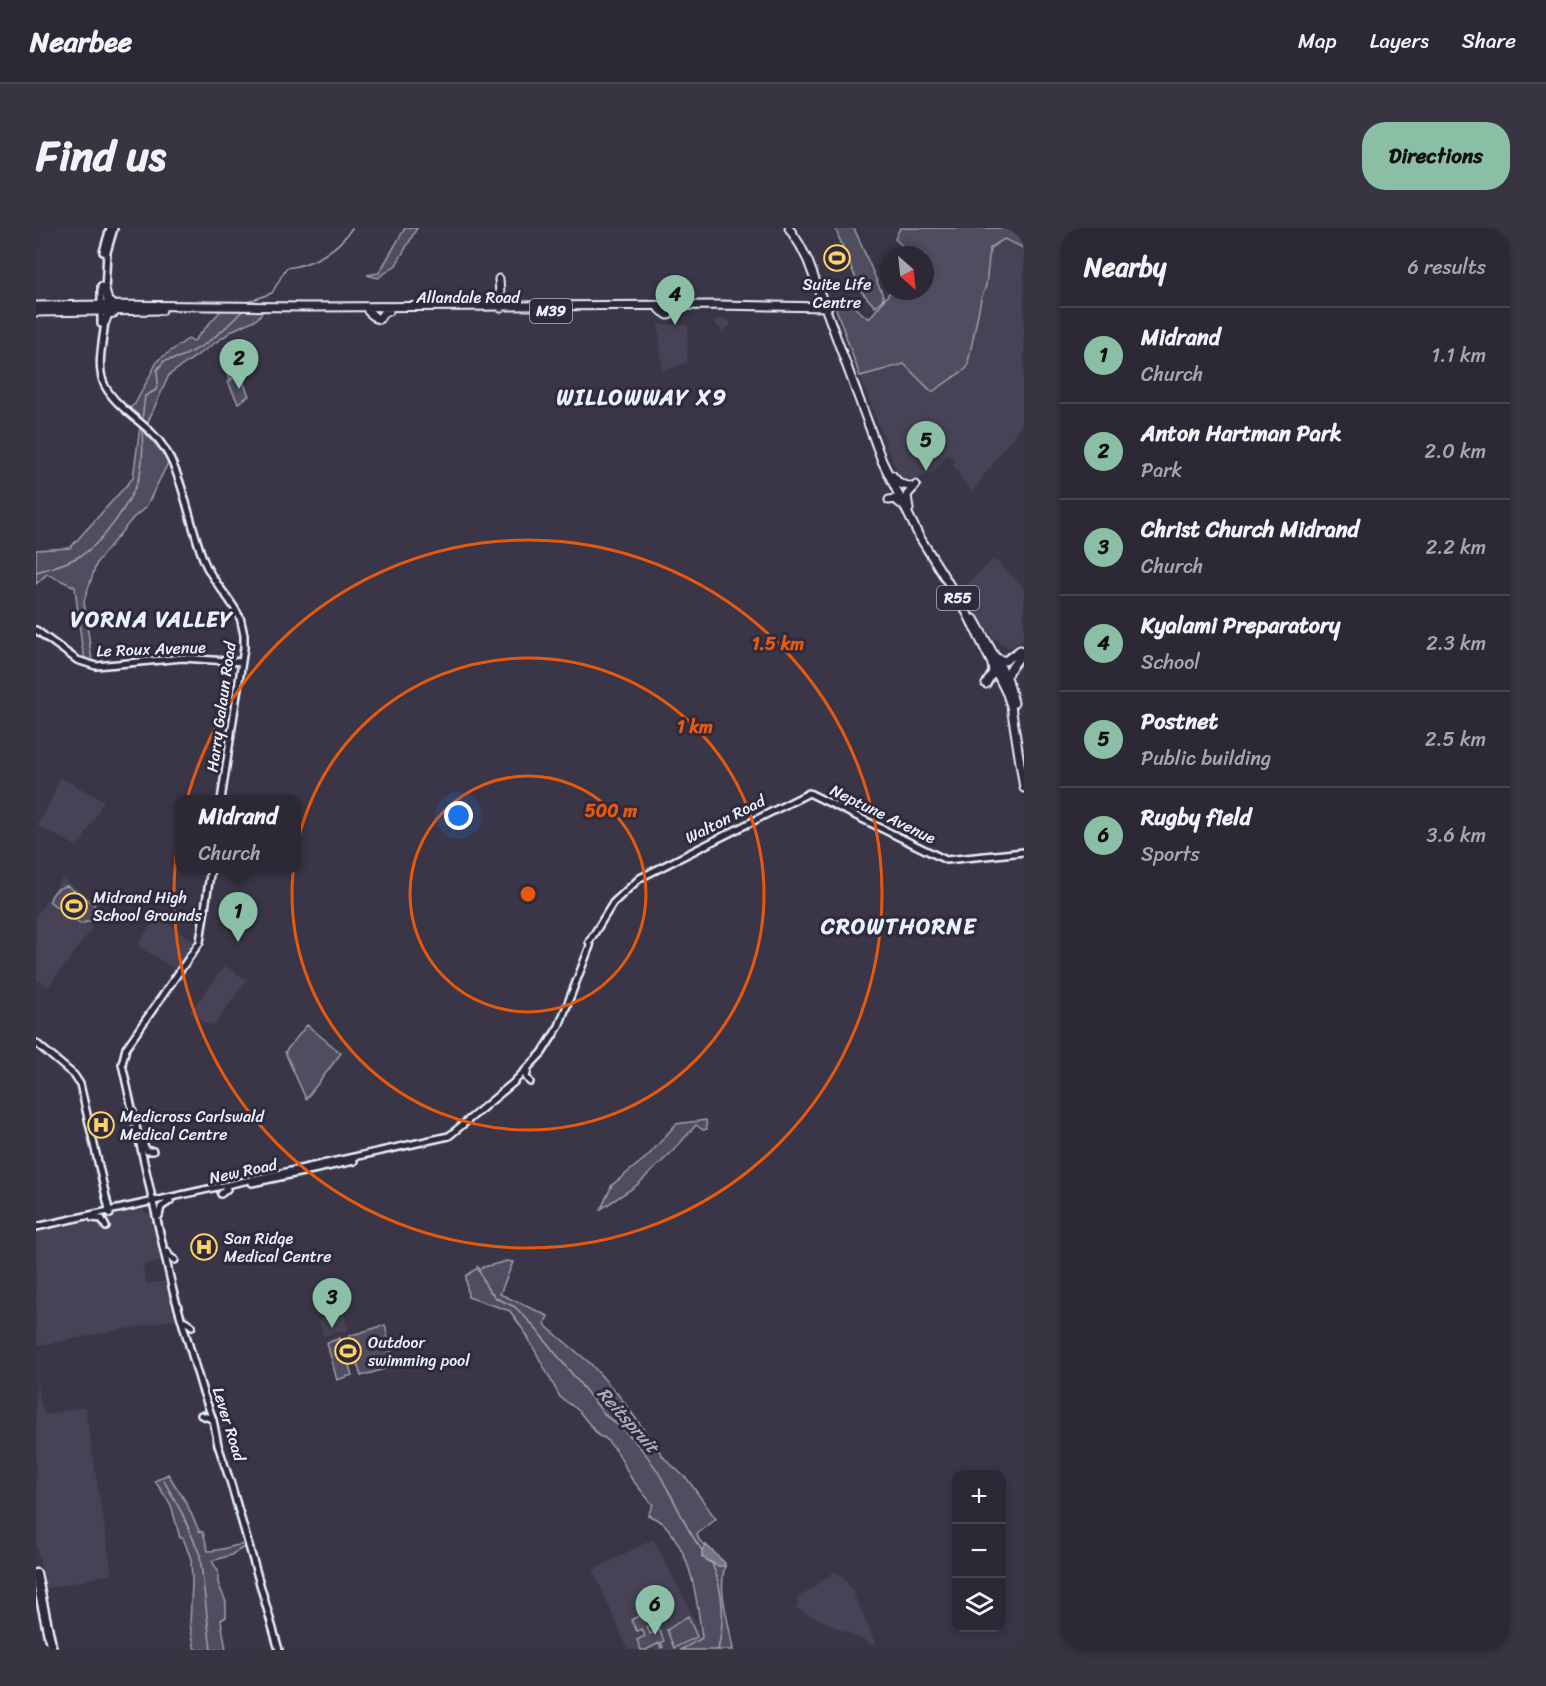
<!DOCTYPE html>
<html lang="en">
<head>
<meta charset="utf-8">
<style>
	:root { --surface:#2c2836; --page:#383442; --text:#f1f3f6; --muted:#a6a6ad; --line:#484451; --accent:#8abfa5 }
	body { margin:0; font-family:Sriracha,sans-serif; background:var(--page); color:var(--text) }
	.controls { position:absolute; right:18px; bottom:18px; display:grid; overflow:hidden; border-radius:12px; box-shadow:0 3px 9px #0003 }
	.controls button { width:54px; height:54px; display:grid; place-items:center; padding:0; border:0; border-bottom:2px solid var(--line); background:var(--surface); color:var(--text); font:30px sans-serif }
	.compass { position:absolute; left:844px; top:18px; width:54px; height:54px; border-radius:50%; background:var(--surface); box-shadow:0 3px 9px #0003; rotate:153deg }
	.you { position:absolute; left:423px; top:588px; width:21px; height:21px; margin:-15px; border:4px solid #fff; border-radius:50%; background:#1a73e8; box-shadow:0 0 0 9px #1a73e833 }
	.badge { display:grid; place-items:center; width:39px; height:39px; border-radius:50%; background:var(--accent); color:#111; font-size:20px; font-weight:700 }
	.pin { position:absolute; translate:-50% -50px; filter:drop-shadow(0 2px 3px #0008) }
	.pin::after { content:''; position:absolute; top:32px; width:21px; height:18px; background:inherit; clip-path:polygon(0 0,100% 0,50% 100%) }
	.popup { position:absolute; left:139px; top:567px; width:126px; height:78px; box-sizing:border-box; display:grid; place-content:center; border-radius:12px; background:var(--surface); filter:drop-shadow(0 2px 4px #0005); font-size:20px; white-space:nowrap; color:var(--muted) }
	.popup b { font-size:22px; color:var(--text) }
	.popup::after { content:''; position:absolute; left:50%; top:100%; margin-left:-12px; border:12px solid transparent; border-top-color:var(--surface) }
	.list { margin:0; padding:0; list-style:none }
	h2 { display:flex; justify-content:space-between; align-items:center; height:78px; margin:0; padding:0 24px; font-size:26px }
	h2 small { font-size:20px; font-weight:400; color:var(--muted) }
	.list li { display:grid; grid-template-columns:39px 1fr auto; gap:18px; align-items:center; box-sizing:border-box; height:96px; padding:0 24px; border-top:2px solid var(--line) }
	.list b { display:block; font-size:22px; white-space:nowrap }
	.list p { margin:0; font-size:20px; white-space:nowrap; color:var(--muted) }
	.list em { font-size:20px; font-style:normal; color:var(--muted) }
	.icon { flex:none; width:33px; height:33px; fill:none; stroke:currentColor; stroke-width:2; stroke-linecap:round; stroke-linejoin:round }
	.map { position:relative; flex:none; width:988px; height:1422px; overflow:hidden; border-radius:24px }
	header { display:flex; align-items:center; gap:36px; box-sizing:border-box; height:84px; padding:0 30px; background:var(--surface); border-bottom:2px solid var(--line) }
	header strong { font-size:28px }
	nav { display:flex; gap:33px; margin-inline-start:auto; font-size:21px }
	.intro { display:flex; align-items:center; justify-content:space-between; box-sizing:border-box; height:144px; padding:0 36px }
	h1 { margin:0; font-size:42px }
	.button { padding:15px 27px; border-radius:24px; background:var(--accent); color:#111; font-size:21px; font-weight:700 }
	main { display:flex; gap:36px; padding:0 36px }
	aside { flex:1; background:var(--surface); border-radius:24px; box-shadow:0 3px 9px #0003 }
	.map>svg:first-child { display:block }
	.built { fill:#464354 }
	.green { fill:#504e5f; stroke:#9ca0ac; stroke-width:1.5 }
	.water { fill:#737482; stroke:#a2a6b1; stroke-width:1.5 }
	.lines { fill:none; stroke-linecap:round; stroke-linejoin:round }
	.stream { stroke:#a2a6b1; stroke-width:1.5 }
	.secondary-casing { stroke:#e8f1f8; stroke-width:10 }
	.primary-casing { stroke:#e8f1f8; stroke-width:11 }
	.motorway-casing { stroke:#e8f1f8; stroke-width:13 }
	.secondary { stroke:#2f2a3d; stroke-width:5 }
	.primary { stroke:#2f2a3d; stroke-width:7 }
	.motorway { stroke:#2f2a3d; stroke-width:8 }
	.ring { fill:none; stroke:#e8590c; stroke-width:3 }
	.labels { text-anchor:middle; dominant-baseline:central; stroke-width:6; stroke-linejoin:round; paint-order:stroke }
	.shield { fill:#2f2a3d; stroke:#b0b5c0; stroke-width:1.5 }
	.shield-label { font-size:15px; font-weight:bold; fill:#e8f1f8 }
	.poi-label { font-size:16px; fill:#e8f1f8; stroke:#2f2a3d; text-anchor:start }
	.street-label { font-size:16px; fill:#e8f1f8; stroke:#2f2a3d }
	.water-label { font-size:18px; font-style:italic; fill:#aeb2bd; stroke:#2f2a3d }
	.district-label { font-size:22px; font-weight:bold; letter-spacing:1.5px; fill:#e8f1f8; stroke:#2f2a3d }
	.centre { fill:#e8590c; stroke:#2f2a3d; stroke-width:3 }
	.ring-label { font-size:18px; text-anchor:middle; font-weight:bold; fill:#e8590c; stroke:#2f2a3d; stroke-width:6; stroke-linejoin:round; paint-order:stroke }
</style>
</head>
<body>
<header>
<strong>Nearbee</strong>
<nav><a>Map</a><a>Layers</a><a>Share</a></nav>
</header>
<div class="intro"><h1>Find us</h1><a class="button">Directions</a></div>
<main>
<div class="map">
<svg width="988" height="1422" viewBox="0 0 988 1422">
	<rect width="100%" height="100%" fill="#3a3648"/>
	<filter id="ink" filterUnits="userSpaceOnUse"><feTurbulence type="fractalNoise" baseFrequency=".0167" numOctaves="2"/><feDisplacementMap in="SourceGraphic" scale="12" xChannelSelector="R" yChannelSelector="G"/><feConvolveMatrix kernelMatrix="1 2 1 2 8 2 1 2 1" color-interpolation-filters="sRGB"/></filter>
	<g filter="url(#ink)">
		<path class="built" d="M 968,11 L 988,20 L 988,193 L 936,264 L 917,237 L 919,232 L 912,227 L 895,245 L 880,251 L 867,251 L 856,232 L 824,148 L 868,136 L 945,71 L 950,58 L 954,20 Z
			M 690,90 L 695,96 L 688,104 L 679,97 L 678,92 Z
			M 622,96 L 652,97 L 651,135 L 625,143 L 626,133 Z
			M 959,332 L 985,356 L 988,361 L 988,411 L 973,420 L 957,410 L 931,371 L 928,359 L 955,333 Z
			M 24,549 L 68,573 L 47,611 L 49,613 L 44,612 L 42,619 L 1,597 L 15,572 Z
			M 26,650 L 68,680 L 61,682 L 54,696 L 56,701 L 12,759 L 0,751 L 0,688 Z
			M 122,688 L 160,715 L 141,743 L 101,717 Z
			M 189,738 L 211,752 L 178,797 L 169,795 L 154,784 Z
			M 106,982 L 118,989 L 128,1033 L 107,1037 L 110,1056 L 132,1053 L 141,1091 L 0,1118 L 0,1004 Z
			M 305,1072 L 312,1102 L 287,1108 L 283,1093 L 289,1089 L 290,1086 L 294,1084 L 292,1076 Z
			M 0,1154 L 8,1187 L 49,1179 L 76,1346 L 9,1361 L 0,1315 Z
			M 617,1311 L 663,1400 L 666,1410 L 644,1422 L 592,1422 L 557,1342 Z
			M 799,1343 L 807,1349 L 817,1364 L 841,1419 L 759,1380 L 763,1376 L 760,1372 Z"/>
		<path class="green" d="M 369,0 L 381,0 L 360,37 L 342,50 L 331,47 L 343,45 Z
			M 799,0 L 818,0 L 848,70 L 839,79 L 825,63 Z
			M 864,0 L 988,0 L 988,20 L 968,11 L 954,20 L 950,58 L 945,71 L 931,140 L 896,164 L 868,136 L 824,148 L 798,75 L 808,71 L 833,91 L 855,63 L 889,63 L 889,27 L 876,27 L 859,11 Z
			M 187,80 L 229,81 L 221,91 L 199,101 L 133,147 L 111,196 L 102,191 L 92,181 L 99,176 L 122,132 L 152,111 L 158,113 Z
			M 194,123 L 202,144 L 194,151 L 185,129 Z
			M 204,146 L 213,168 L 202,175 L 192,154 Z
			M 104,199 L 128,226 L 132,235 L 110,279 L 97,290 L 61,334 L 48,373 L 56,434 L 50,435 L 46,419 L 39,359 L 11,346 L 0,356 L 0,322 L 34,320 L 97,250 Z
			M 31,658 L 58,676 L 60,685 L 54,693 L 44,696 L 14,674 C 15,665 22,659 31,658 Z
			M 271,797 L 305,825 L 270,871 L 249,824 Z
			M 670,892 L 671,901 L 667,902 L 660,897 L 637,923 L 600,958 L 565,981 L 576,957 L 612,928 L 640,896 Z
			M 471,1033 L 477,1034 L 464,1066 L 512,1088 L 509,1095 L 511,1099 L 555,1136 L 585,1170 L 629,1231 L 652,1252 L 680,1291 L 661,1306 L 663,1312 L 671,1319 L 666,1328 L 673,1334 L 689,1338 C 681,1364 694,1395 697,1422 L 644,1422 L 666,1410 C 661,1371 656,1326 628,1296 C 624,1292 617,1290 612,1287 L 617,1277 L 595,1250 L 582,1225 L 569,1210 L 563,1208 L 542,1182 L 524,1169 L 490,1106 L 474,1083 L 432,1069 L 430,1048 L 440,1041 Z
			M 349,1097 L 356,1128 L 355,1139 L 325,1148 L 313,1108 Z
			M 304,1110 L 316,1147 L 301,1152 L 291,1115 Z
			M 132,1246 L 150,1274 L 163,1303 L 167,1304 L 172,1323 C 187,1323 195,1317 210,1316 L 210,1318 L 195,1327 L 176,1333 L 182,1343 L 182,1355 L 190,1374 L 190,1389 L 185,1392 L 190,1422 L 159,1422 L 154,1396 L 156,1355 L 155,1331 L 147,1310 L 144,1310 L 135,1277 L 119,1253 Z
			M 614,1382 L 620,1394 L 611,1399 L 614,1406 L 623,1401 L 628,1413 L 625,1415 L 627,1419 L 625,1420 L 623,1415 L 610,1422 L 605,1422 L 601,1412 L 609,1408 L 606,1401 L 601,1403 L 595,1392 Z
			M 652,1388 L 661,1409 L 638,1420 L 631,1402 Z"/>
		<path class="water" d="M 669,1316 L 689,1335 L 689,1338 L 681,1338 L 666,1329 L 666,1322 L 670,1318 Z"/>
		<g class="lines">
			<path class="stream" d="M 209,75 L 236,65 L 250,40 C 276,37 301,23 316,0
				M 106,192 L 109,168 L 120,162 L 122,155 L 121,142 L 128,133 C 159,129 187,104 208,81
				M 0,344 C 15,340 30,336 44,328 C 67,315 97,272 104,246 C 107,232 107,214 106,200
				M 441,1038 L 451,1060 L 460,1070 L 479,1079 L 495,1095 L 570,1188 C 596,1205 618,1234 632,1262 C 644,1282 651,1304 666,1322
				M 128,1253 L 146,1285 L 164,1327 L 175,1422
				M 676,1335 C 688,1367 689,1389 682,1422"/>
			<g class="secondary-casing">
				<path id="secondary" d="M 67,24 L 74,0
					M 69,63 L 71,24 L 78,0
					M 69,91 C 68,112 59,138 69,158 C 83,184 114,196 129,221 C 148,252 154,298 168,333 C 176,354 195,370 204,390
					M 65,96 L 65,58
					M 0,402 L 41,432 L 60,438 L 147,430 L 206,434
					M 185,572 L 208,420 L 208,407 L 204,389
					M 175,640 L 164,714 L 90,820 L 86,836 L 137,1063 L 166,1161 L 177,1192 L 182,1217 L 195,1256 L 243,1422
					M 553,714 L 577,675 L 604,650 L 773,565 L 910,632 L 988,624
					M 0,815 L 38,847 L 44,856 L 74,986
					M 492,842 L 490,849 L 494,854
					M 107,915 L 111,923 L 117,923
					M 216,955 L 318,933
					M 185,966 L 191,961
					M 123,988 L 125,979 L 134,973
					M 56,990 L 66,991 L 70,999
					M 0,999 L 413,908 L 477,855 L 506,825 L 523,798 L 554,718
					M 131,1023 L 134,1029 L 139,1032
					M 149,1093 L 156,1098
					M 165,1187 L 176,1191"/>
			</g>
			<g class="primary-casing">
				<path id="primary" d="M 753,0 L 764,17 L 772,33 L 846,233 L 883,308 L 931,385 L 971,466 L 975,478 L 988,560
					M 463,51 L 465,80
					M 69,61 L 72,73 L 76,76
					M 0,78 L 69,77 L 274,79 L 681,77 L 792,79
					M 623,81 L 632,87 L 641,81
					M 332,83 L 340,90
					M 0,84 L 126,82
					M 343,91 L 348,84 L 353,83
					M 69,94 L 72,86 L 78,85
					M 856,247 L 864,256 L 873,258
					M 853,272 L 859,271 L 865,276
					M 873,281 L 871,267 L 880,257
					M 938,391 L 972,452 L 978,475
					M 961,430 L 969,433 L 984,422
					M 971,449 L 972,444 L 985,427
					M 950,456 L 957,444 L 956,437"/>
			</g>
			<g class="motorway-casing">
				<path id="motorway" d="M 0,1346 L 16,1422"/>
			</g>
			<use href="#secondary" class="secondary"/>
			<use href="#primary" class="primary"/>
			<use href="#motorway" class="motorway"/>
		</g>
	</g>
	<g class="ring">
		<circle cx="492" cy="666" r="118"/>
		<circle cx="492" cy="666" r="236"/>
		<circle cx="492" cy="666" r="354"/>
	</g>
	<defs>
		<g id="stadium-ring" transform="scale(1.35)"><circle r="9.5" fill="#2f2a3d" stroke="#ffd166" stroke-width="1.5"/><path d="M0-5a6.5 5 0 1 0 0 10a6.5 5 0 1 0 0-10ZM-3.5-1.8h7v3.6h-7Z" fill="#ffd166"/></g>
		<g id="hospital-ring" transform="scale(1.35)"><circle r="9.5" fill="#2f2a3d" stroke="#ffd166" stroke-width="1.5"/><path d="M-5-5h3v3.5h4V-5h3V5h-3V1.5h-4V5h-3Z" fill="#ffd166"/></g>
	</defs>
	<g fill-rule="evenodd">
		<use href="#stadium-ring" x="801" y="30"/>
		<use href="#stadium-ring" x="38" y="678"/>
		<use href="#hospital-ring" x="65" y="897"/>
		<use href="#hospital-ring" x="168" y="1019"/>
		<use href="#stadium-ring" x="312" y="1123"/>
	</g>
	<g class="labels">
		<g class="shield">
			<rect x="494" y="71" width="42" height="24" rx="4.5"/>
			<rect x="901" y="358" width="42" height="24" rx="4.5"/>
		</g>
		<g class="shield-label">
			<text x="515" y="83">M39</text>
			<text x="922" y="370">R55</text>
		</g>
		<g class="poi-label">
			<text x="801" y="56" text-anchor="middle">Suite Life<tspan x="801" dy="18">Centre</tspan></text>
			<text x="57" y="669">Midrand High<tspan x="57" dy="18">School Grounds</tspan></text>
			<text x="84" y="888">Medicross Carlswald<tspan x="84" dy="18">Medical Centre</tspan></text>
			<text x="188" y="1010">San Ridge<tspan x="188" dy="18">Medical Centre</tspan></text>
			<text x="332" y="1114">Outdoor<tspan x="332" dy="18">swimming pool</tspan></text>
		</g>
		<g class="street-label">
			<text x="432" y="69">Allandale Road</text>
			<text transform="translate(115 421) rotate(-2)">Le Roux Avenue</text>
			<text transform="translate(185 479) rotate(-82)">Harry Galaun Road</text>
			<text transform="translate(847 586) rotate(26)">Neptune Avenue</text>
			<text transform="translate(689 591) rotate(-27)">Walton Road</text>
			<text transform="translate(207 943) rotate(-12)">New Road</text>
			<text transform="translate(193 1196) rotate(73)">Lever Road</text>
		</g>
		<g class="water-label">
			<text transform="translate(592 1192) rotate(48)">Reitspruit</text>
		</g>
		<g class="district-label">
			<text x="606" y="169">WILLOWWAY X9</text>
			<text x="116" y="391">VORNA VALLEY</text>
			<text x="863" y="698">CROWTHORNE</text>
		</g>
	</g>
	<circle cx="492" cy="666" r="9" class="centre"/>
	<g class="ring-label">
		<text x="742" y="422">1.5 km</text>
		<text x="659" y="505">1 km</text>
		<text x="575" y="589">500 m</text>
	</g>
</svg>
<div class="controls">
<button>+</button>
<button>−</button>
<button><svg class="icon" aria-label="layers" viewBox="0 0 24 24"><path d="M12 4l9 5-9 5-9-5zM3 14l9 5 9-5"/></svg></button>
</div>
<svg class="compass" viewBox="-18 -18 36 36"><path d="M0-13l5 13h-10z" fill="#e53935"/><path d="M0 13l5-13h-10z" fill="#a6a6ad"/></svg>
<div class="you"></div>
<div class="pin badge" style="left:202px;top:714px">1</div>
<div class="popup"><b>Midrand</b>Church</div>
<div class="pin badge" style="left:203px;top:161px">2</div>
<div class="pin badge" style="left:296px;top:1100px">3</div>
<div class="pin badge" style="left:639px;top:97px">4</div>
<div class="pin badge" style="left:890px;top:243px">5</div>
<div class="pin badge" style="left:619px;top:1407px">6</div>
</div>
<aside>
<h2>Nearby<small>6 results</small></h2>
<ul class="list">
<li><span class="badge">1</span><div><b>Midrand</b><p>Church</p></div><em>1.1 km</em></li>
<li><span class="badge">2</span><div><b>Anton Hartman Park</b><p>Park</p></div><em>2.0 km</em></li>
<li><span class="badge">3</span><div><b>Christ Church Midrand</b><p>Church</p></div><em>2.2 km</em></li>
<li><span class="badge">4</span><div><b>Kyalami Preparatory</b><p>School</p></div><em>2.3 km</em></li>
<li><span class="badge">5</span><div><b>Postnet</b><p>Public building</p></div><em>2.5 km</em></li>
<li><span class="badge">6</span><div><b>Rugby field</b><p>Sports</p></div><em>3.6 km</em></li>
</ul>
</aside>
</main>
</body>
</html>
